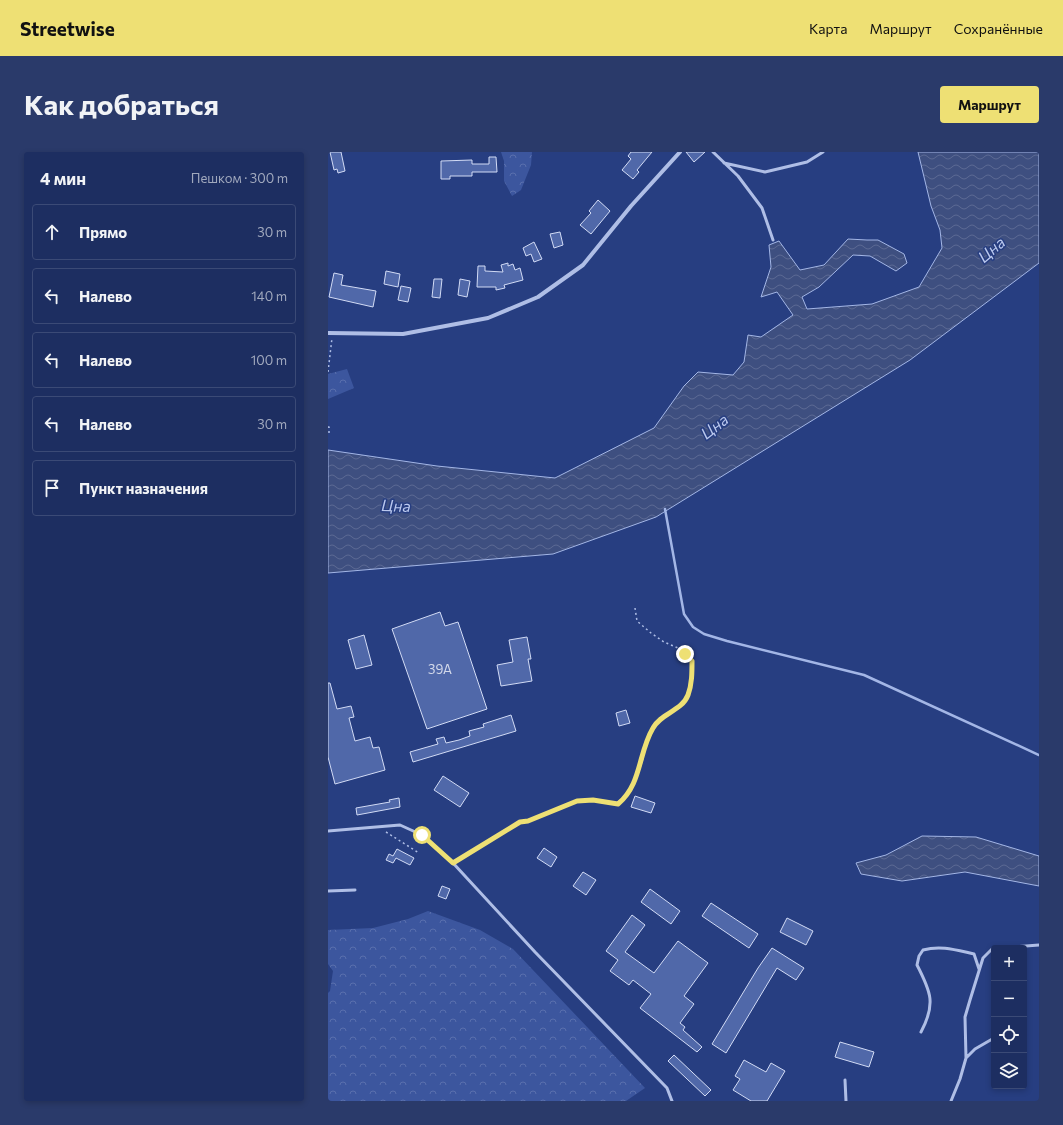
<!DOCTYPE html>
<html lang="ru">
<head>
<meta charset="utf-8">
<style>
	:root { --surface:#1d2e61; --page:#2a3a6a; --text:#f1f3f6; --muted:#a0a8bd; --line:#3b4a76; --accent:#eee074 }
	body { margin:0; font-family:Commissioner,sans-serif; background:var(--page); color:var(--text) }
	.controls { position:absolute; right:12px; bottom:12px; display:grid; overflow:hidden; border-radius:4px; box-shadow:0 2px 6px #0003 }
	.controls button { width:36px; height:36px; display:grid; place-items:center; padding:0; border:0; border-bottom:1px solid var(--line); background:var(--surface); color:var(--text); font:20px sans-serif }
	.stop { position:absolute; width:12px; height:12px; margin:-9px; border:3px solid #eee074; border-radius:50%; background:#fff }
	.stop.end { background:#eee074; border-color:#fff; box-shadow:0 1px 4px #0008 }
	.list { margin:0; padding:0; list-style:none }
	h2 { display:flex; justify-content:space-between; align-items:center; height:52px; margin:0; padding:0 16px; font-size:17px }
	h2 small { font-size:13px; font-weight:400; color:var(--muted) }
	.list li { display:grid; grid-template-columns:26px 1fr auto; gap:12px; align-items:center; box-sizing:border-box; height:56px; margin:0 8px 8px; padding:0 8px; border:1px solid var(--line); border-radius:4px }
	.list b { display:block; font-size:15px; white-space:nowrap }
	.list em { font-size:13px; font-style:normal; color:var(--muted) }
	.icon { flex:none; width:22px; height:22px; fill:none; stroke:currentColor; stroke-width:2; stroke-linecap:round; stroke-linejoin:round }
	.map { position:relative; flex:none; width:711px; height:949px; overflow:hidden; border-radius:4px }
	header { display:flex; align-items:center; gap:24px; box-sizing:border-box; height:56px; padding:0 20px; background:var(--accent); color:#111 }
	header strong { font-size:19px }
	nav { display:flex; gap:22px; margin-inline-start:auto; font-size:14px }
	.intro { display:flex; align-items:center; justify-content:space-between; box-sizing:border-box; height:96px; padding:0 24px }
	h1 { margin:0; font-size:28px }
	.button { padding:10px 18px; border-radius:4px; background:var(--accent); color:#111; font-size:14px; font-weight:700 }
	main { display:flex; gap:24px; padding:0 24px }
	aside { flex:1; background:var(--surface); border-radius:4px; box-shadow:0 2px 6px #0003 }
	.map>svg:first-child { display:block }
	.forest { fill:url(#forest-crowns) }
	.water { fill:url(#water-waves); stroke:#a3b6e6 }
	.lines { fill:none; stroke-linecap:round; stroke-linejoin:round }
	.stream { stroke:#a3b6e6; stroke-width:2.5 }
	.building { fill:#5068a9; stroke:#d2dbf5 }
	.path { stroke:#afbee6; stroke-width:1.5; stroke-dasharray:2 3; stroke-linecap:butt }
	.lane { stroke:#afbee6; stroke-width:3 }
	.street { stroke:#afbee6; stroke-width:4 }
	.route { stroke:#eee074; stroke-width:5 }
	.labels { text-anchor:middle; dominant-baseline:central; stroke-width:3; stroke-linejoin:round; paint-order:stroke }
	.number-label { font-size:13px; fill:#d3d9ea }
	.water-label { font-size:16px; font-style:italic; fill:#bac8ee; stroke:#273e81 }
</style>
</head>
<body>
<header>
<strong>Streetwise</strong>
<nav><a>Карта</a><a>Маршрут</a><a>Сохранённые</a></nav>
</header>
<div class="intro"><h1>Как добраться</h1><a class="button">Маршрут</a></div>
<main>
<aside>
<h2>4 мин<small>Пешком · 300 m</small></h2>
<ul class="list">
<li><svg class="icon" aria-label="ahead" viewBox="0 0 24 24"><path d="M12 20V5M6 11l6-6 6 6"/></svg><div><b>Прямо</b></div><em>30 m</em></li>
<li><svg class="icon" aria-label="left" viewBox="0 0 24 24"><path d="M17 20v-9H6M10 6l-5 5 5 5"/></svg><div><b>Налево</b></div><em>140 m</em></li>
<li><svg class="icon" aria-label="left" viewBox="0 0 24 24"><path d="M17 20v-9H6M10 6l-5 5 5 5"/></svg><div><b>Налево</b></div><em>100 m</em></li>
<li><svg class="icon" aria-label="left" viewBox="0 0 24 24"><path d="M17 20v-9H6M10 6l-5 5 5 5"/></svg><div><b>Налево</b></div><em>30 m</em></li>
<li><svg class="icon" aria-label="arrive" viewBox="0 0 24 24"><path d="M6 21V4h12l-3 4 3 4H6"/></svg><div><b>Пункт назначения</b></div></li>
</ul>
</aside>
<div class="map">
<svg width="711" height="949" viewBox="0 0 711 949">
	<defs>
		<pattern id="forest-crowns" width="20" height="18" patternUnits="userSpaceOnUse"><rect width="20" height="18" fill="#3c569e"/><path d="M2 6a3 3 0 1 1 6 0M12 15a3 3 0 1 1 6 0" fill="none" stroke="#596fad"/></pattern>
		<pattern id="water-waves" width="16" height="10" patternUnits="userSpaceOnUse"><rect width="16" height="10" fill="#3e4f80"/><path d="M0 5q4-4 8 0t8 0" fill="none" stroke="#5b6993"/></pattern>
	</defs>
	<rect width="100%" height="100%" fill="#273e81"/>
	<path class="forest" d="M 173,0 L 204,0 L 203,13 L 193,38 L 184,44 L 176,29 L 176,9 Z
		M 19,217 L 26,236 L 0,247 L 0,222 Z
		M 100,759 L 152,778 L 185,797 L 317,936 L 298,949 L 0,949 L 0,841 L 2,839 L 5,819 L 0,812 L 0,778 L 45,776 L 80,767 Z"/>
	<path class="water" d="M 590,0 L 711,0 L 711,111 L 582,208 L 328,365 L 225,402 L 0,421 L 0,298 L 109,314 L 227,326 L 326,276 L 356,234 L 370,220 L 405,223 L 416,210 L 420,183 L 433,185 L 465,163 L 449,140 L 433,145 L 443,115 L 441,93 L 451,89 L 472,118 L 496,113 L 520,87 L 539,88 L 550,88 L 576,102 L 579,111 L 568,119 L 542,104 L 525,103 L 491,135 L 474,145 L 479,157 L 544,152 L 591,135 L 614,96 L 612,78 L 603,54 Z
		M 594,684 L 648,685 L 711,704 L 711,734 L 637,720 L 574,729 L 533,722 L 528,711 L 558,703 Z"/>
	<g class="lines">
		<path class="stream" d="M 337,357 L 356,462 L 365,475 L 376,482 L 399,489 L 536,523 L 711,603"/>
	</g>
	<path class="building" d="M 2,0 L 13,0 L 17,19 L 10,21 L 9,17 L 6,18 Z
		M 303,0 L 324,0 L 309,18 L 311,20 L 305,27 L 294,18 L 303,7 L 300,4 Z
		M 358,0 L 377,0 L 366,10 Z
		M 161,5 L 168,5 L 169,20 L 144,20 L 144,24 L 122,24 L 122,27 L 113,27 L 113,9 L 144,8 L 144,12 L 161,12 Z
		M 270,48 L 282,59 L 263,82 L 252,73 L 263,61 L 261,59 Z
		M 232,80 L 235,93 L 226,96 L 222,82 Z
		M 206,90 L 214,107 L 206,110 L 203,102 L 198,104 L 195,96 Z
		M 180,111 L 180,114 L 185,112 L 187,118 L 192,116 L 195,128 L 176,133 L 177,136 L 168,138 L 168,135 L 149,135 L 150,114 L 157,114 L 157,119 L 175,120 L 173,113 Z
		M 58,119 L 72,122 L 70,135 L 56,132 Z
		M 6,121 L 15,123 L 13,133 L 48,139 L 45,155 L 1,145 Z
		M 106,127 L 114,127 L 112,146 L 104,145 Z
		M 132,127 L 142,129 L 139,145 L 130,143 Z
		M 73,134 L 83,136 L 80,150 L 70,148 Z
		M 112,460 L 117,474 L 130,470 L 159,557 L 99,577 L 64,477 Z
		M 36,483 L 44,513 L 28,517 L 20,488 Z
		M 199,485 L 203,507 L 200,507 L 204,529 L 173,534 L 169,513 L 185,510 L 181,488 Z
		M 0,531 L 2,531 L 9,557 L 23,554 L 26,565 L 21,566 L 27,589 L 42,585 L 45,596 L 51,595 L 57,618 L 7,632 L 0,605 Z
		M 298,558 L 302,571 L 291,574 L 288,561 Z
		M 183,563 L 188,579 L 85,610 L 82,600 L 110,592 L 108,587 L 116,585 L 118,591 L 131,588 L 142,584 L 141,579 L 156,575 L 155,572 Z
		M 115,624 L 141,641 L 132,655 L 106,638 Z
		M 307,644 L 327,651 L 323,661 L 303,655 Z
		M 71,646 L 72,655 L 29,663 L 28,656 L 62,650 L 61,648 Z
		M 216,696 L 229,705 L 223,715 L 209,706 Z
		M 69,697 L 86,706 L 82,713 L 68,706 L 65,711 L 58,708 L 61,702 L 65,704 Z
		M 255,720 L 268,728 L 258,743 L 245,734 Z
		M 114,734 L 122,737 L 118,747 L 110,744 Z
		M 322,737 L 352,759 L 343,772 L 313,750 Z
		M 383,751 L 430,782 L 421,796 L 374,764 Z
		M 304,763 L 317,773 L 297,800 L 326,821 L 350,789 L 380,811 L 356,844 L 366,852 L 352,871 L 357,875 L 355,878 L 374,895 L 369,900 L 312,856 L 323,842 L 305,828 L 301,833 L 282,819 L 290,808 L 278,799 Z
		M 459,766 L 485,779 L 478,793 L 452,780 Z
		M 444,796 L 476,816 L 468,828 L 449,816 L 398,901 L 384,892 L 430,816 Z
		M 512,890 L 546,900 L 541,915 L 507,905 Z
		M 346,903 L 383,938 L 377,944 L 340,909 Z
		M 416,908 L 438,920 L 443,911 L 457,919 L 439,949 L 423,949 L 405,938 L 412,927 L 407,924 Z"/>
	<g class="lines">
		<path class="path" d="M 0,220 L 4,186
			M 0,275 L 1,275 L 1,284
			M 307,456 L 309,469 L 323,481 L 336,490 L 350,496 L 363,509 L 364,530 L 360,543 L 353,554 L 334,567 L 326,574 L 319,589 L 316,602
			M 58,680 L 91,701"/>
		<path class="lane" d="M 385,0 L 410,24 L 434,56 L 445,88
			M 396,11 L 437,20 L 479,10 L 495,0
			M 0,679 L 72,673 L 94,683 L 125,711 L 207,800 L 339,936 L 344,949
			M 125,711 L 192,670 L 200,669 L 249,649 L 265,648 L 289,652 C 305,640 308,625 314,607
			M 0,739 L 27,738
			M 670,796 L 711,793
			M 593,880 C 608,852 603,840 589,813 L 591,804 L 595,798 C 613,793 628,798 646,802 L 651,817
			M 638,906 L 647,897 L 666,886
			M 517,928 L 518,949
			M 623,949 L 632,927 L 638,906 L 637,865 L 642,848 L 655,806 L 664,797 L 666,797"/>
		<path class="street" d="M 0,181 L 75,182 L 160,166 L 210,145 L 255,113 L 303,54 L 352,0"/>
	</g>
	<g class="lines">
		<path class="route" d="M 94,683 L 125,711 L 192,670 L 200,669 L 249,649 L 265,648 L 290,652 C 314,632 310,601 325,576 C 333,561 354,559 360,543 C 364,532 364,521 364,509 L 357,502"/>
	</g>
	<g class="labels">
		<g class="number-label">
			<text x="112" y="517">39А</text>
		</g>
		<g class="water-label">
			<text transform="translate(663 97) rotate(-41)">Цна</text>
			<text transform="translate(386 274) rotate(-38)">Цна</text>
			<text transform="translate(68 353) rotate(2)">Цна</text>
		</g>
	</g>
</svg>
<div class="controls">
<button>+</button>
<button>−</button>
<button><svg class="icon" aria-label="locate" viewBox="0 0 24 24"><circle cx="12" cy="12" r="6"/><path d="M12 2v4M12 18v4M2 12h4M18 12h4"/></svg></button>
<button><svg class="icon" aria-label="layers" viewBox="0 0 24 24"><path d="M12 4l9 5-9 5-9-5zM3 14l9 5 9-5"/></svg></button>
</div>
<div class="stop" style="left:94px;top:683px"></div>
<div class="stop end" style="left:357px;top:502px"></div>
</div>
</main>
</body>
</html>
